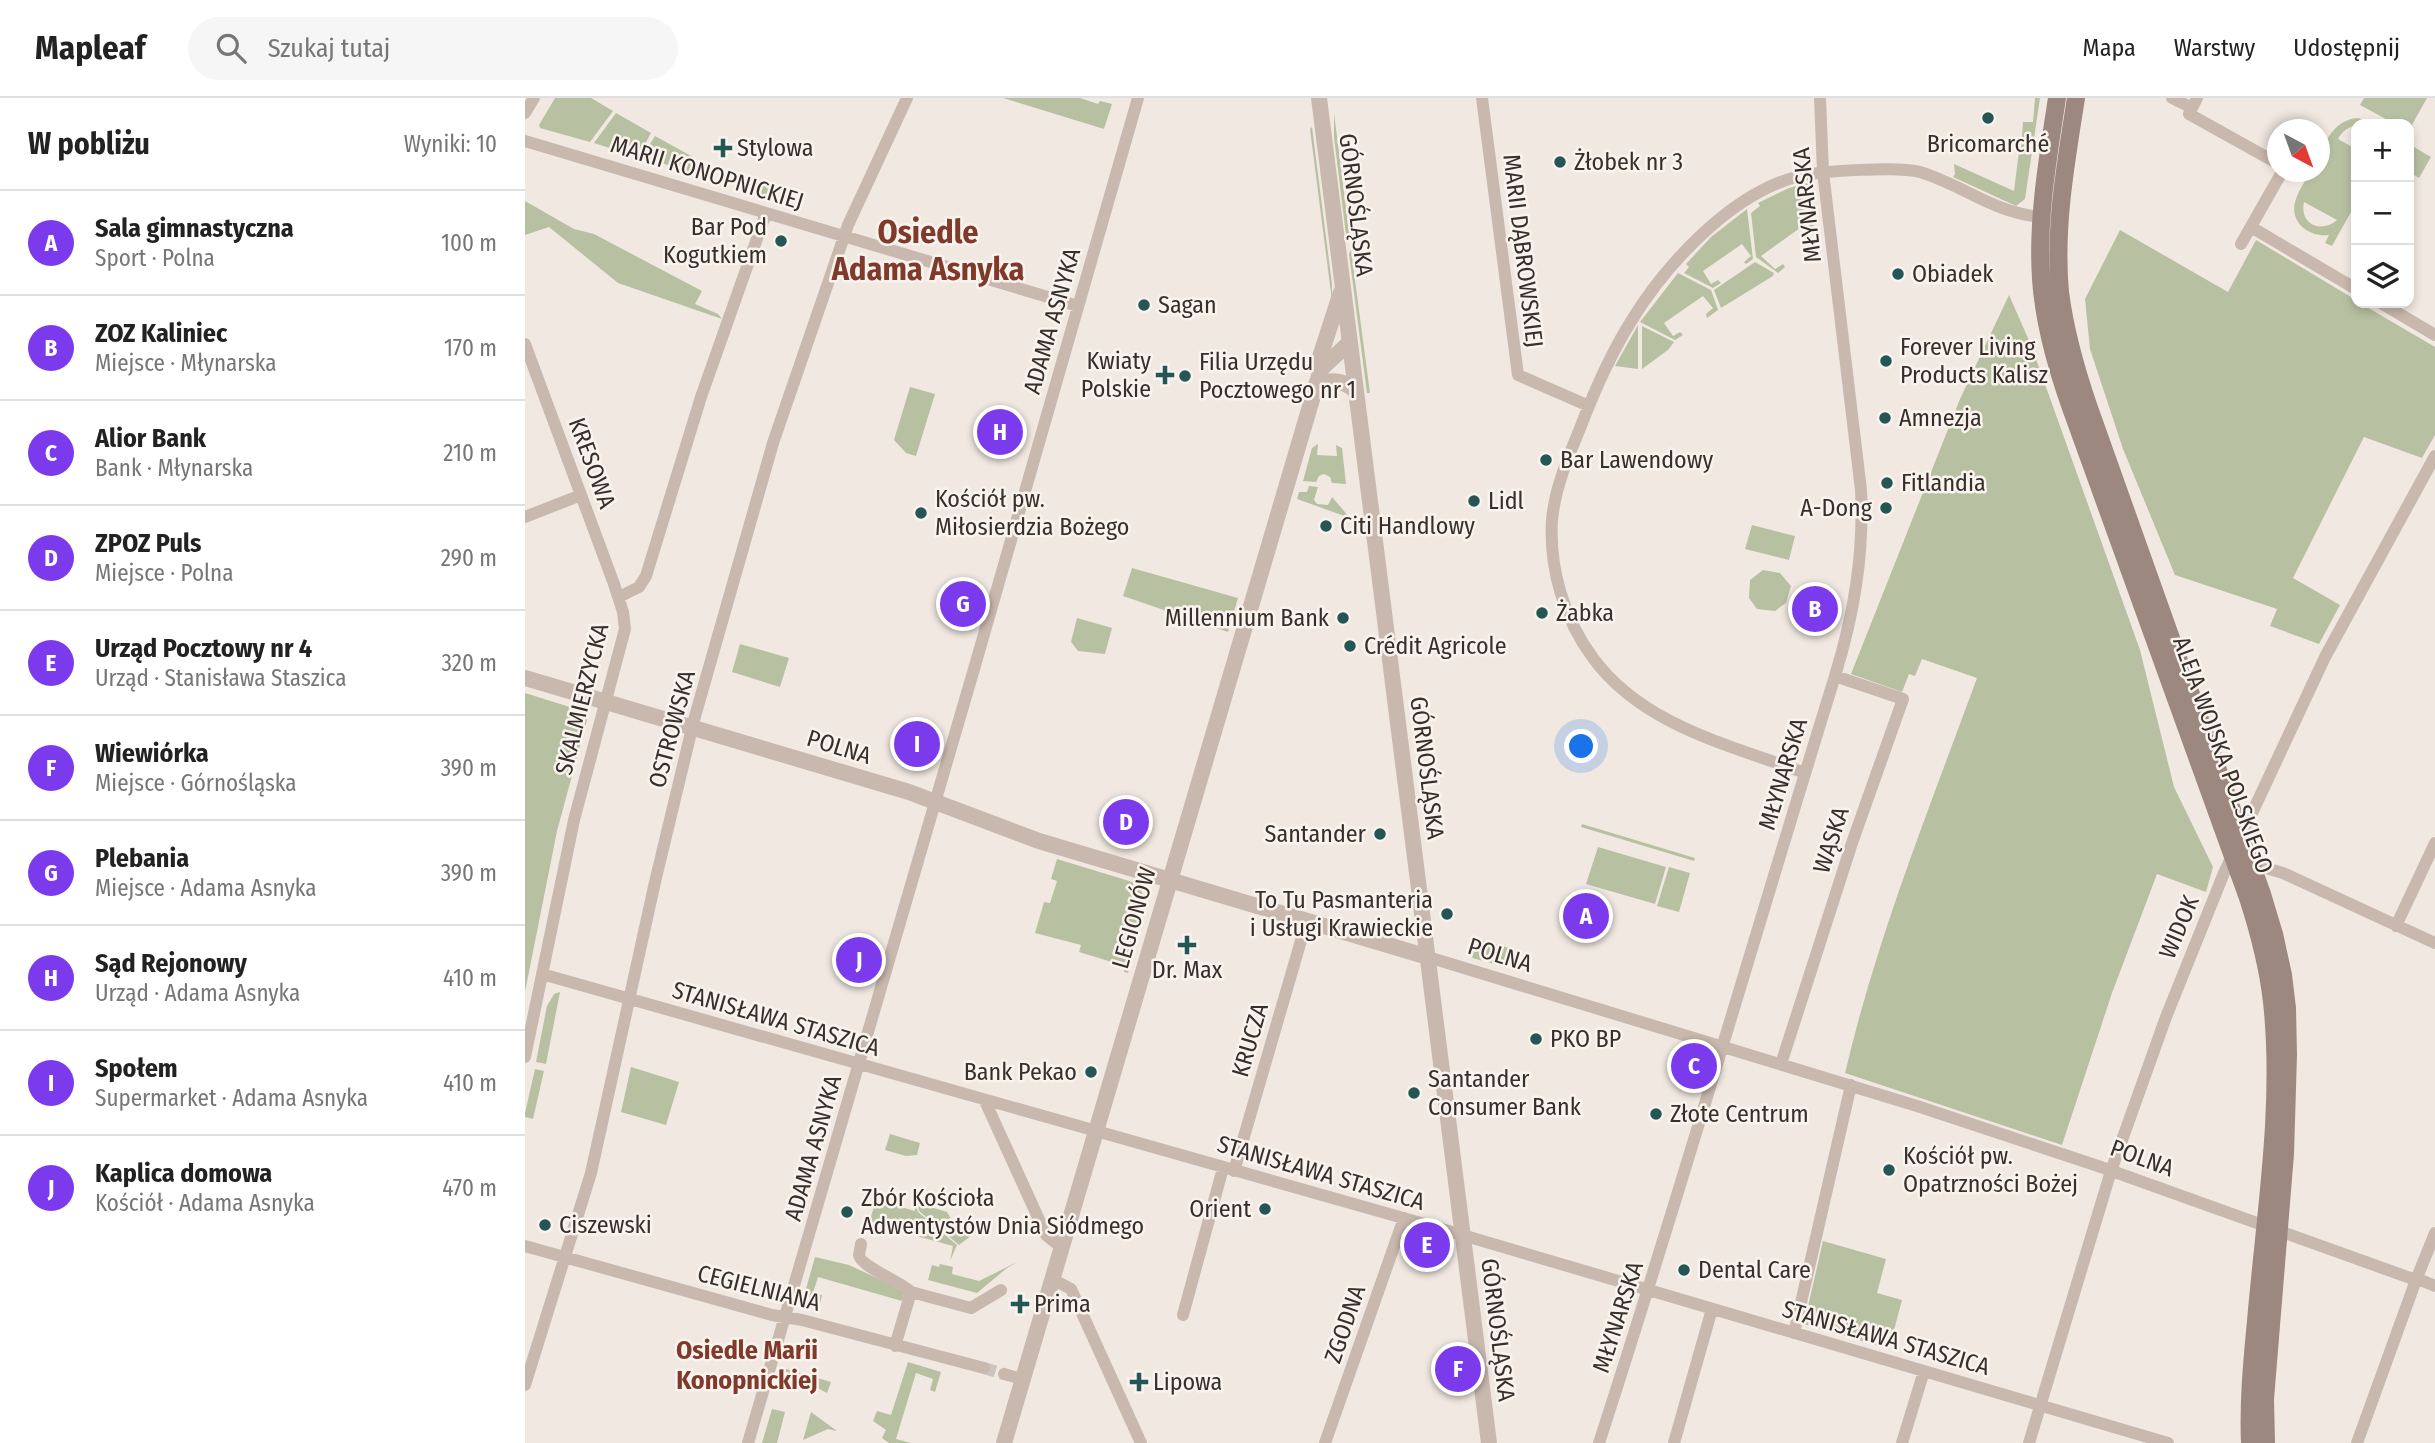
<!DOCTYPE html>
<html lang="pl">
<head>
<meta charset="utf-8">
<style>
	:root { --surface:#fff; --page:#f6f6f6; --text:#222; --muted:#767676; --line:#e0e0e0; --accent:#7c3aed }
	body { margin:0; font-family:"Fira Sans Condensed",sans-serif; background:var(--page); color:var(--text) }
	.controls { position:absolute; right:21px; top:21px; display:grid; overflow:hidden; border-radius:14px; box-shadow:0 4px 10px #0003 }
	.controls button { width:63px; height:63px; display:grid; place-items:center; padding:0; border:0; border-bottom:2px solid var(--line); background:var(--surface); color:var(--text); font:35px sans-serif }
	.compass { position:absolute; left:1742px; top:21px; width:63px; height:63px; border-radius:50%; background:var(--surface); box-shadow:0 4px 10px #0003; rotate:139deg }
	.you { position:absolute; left:1057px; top:649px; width:24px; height:24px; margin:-18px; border:5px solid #fff; border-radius:50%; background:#1a73e8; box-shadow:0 0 0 10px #1a73e833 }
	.badge { display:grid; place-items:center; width:46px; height:46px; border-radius:50%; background:var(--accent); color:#fff; font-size:23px; font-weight:700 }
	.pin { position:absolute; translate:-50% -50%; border:4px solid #fff; box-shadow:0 2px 7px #0006 }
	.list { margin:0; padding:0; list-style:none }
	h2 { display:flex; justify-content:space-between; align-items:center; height:91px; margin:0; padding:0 28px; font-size:30px }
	h2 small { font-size:23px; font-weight:400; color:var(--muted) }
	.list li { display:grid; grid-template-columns:46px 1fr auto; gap:21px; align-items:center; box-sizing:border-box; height:105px; padding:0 28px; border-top:2px solid var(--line) }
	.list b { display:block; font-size:26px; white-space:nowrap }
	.list p { margin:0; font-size:23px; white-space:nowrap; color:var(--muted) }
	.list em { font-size:23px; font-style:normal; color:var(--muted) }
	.icon { flex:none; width:38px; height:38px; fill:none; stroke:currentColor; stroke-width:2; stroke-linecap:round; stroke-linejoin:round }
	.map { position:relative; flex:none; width:1910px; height:1345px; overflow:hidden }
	header { display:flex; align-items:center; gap:42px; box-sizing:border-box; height:98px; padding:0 35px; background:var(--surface); border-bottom:2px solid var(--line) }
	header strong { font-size:33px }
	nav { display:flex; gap:38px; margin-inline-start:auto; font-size:24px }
	.search { width:490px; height:63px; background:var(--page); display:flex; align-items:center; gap:18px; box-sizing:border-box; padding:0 24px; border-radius:38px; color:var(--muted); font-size:26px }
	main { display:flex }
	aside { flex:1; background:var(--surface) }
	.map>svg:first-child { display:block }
	.green { fill:#b8c0a2; fill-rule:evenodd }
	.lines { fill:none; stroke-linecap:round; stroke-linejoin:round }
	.minor-tunnel { stroke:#ccc4bd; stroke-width:12; stroke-dasharray:12 6; stroke-linecap:butt }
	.minor { stroke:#c9b8ae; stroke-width:12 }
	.tertiary { stroke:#c9b8ae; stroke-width:16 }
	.secondary { stroke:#9c887f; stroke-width:18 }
	.poi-dot { fill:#255656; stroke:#f9f3ee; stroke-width:2.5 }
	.labels { text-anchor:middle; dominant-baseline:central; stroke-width:5; stroke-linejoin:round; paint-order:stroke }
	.poi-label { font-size:24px; fill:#382f2c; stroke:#f9f3ee; text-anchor:start }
	.street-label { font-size:24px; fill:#382f2c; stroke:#f9f3ee }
	.neighbourhood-label { font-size:26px; font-weight:bold; fill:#803a2c; stroke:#f9f3ee }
	.district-label { font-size:32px; font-weight:bold; fill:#803a2c; stroke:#f9f3ee }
</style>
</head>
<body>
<header>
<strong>Mapleaf</strong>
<div class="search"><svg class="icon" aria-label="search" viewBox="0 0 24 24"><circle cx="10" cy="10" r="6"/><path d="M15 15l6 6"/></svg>Szukaj tutaj</div>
<nav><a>Mapa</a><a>Warstwy</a><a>Udostępnij</a></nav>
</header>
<main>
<aside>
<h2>W pobliżu<small>Wyniki: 10</small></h2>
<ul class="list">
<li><span class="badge">A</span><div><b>Sala gimnastyczna</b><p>Sport · Polna</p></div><em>100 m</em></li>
<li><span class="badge">B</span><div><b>ZOZ Kaliniec</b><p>Miejsce · Młynarska</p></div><em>170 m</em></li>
<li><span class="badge">C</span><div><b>Alior Bank</b><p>Bank · Młynarska</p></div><em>210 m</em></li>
<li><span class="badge">D</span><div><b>ZPOZ Puls</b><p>Miejsce · Polna</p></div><em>290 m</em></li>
<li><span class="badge">E</span><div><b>Urząd Pocztowy nr 4</b><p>Urząd · Stanisława Staszica</p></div><em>320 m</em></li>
<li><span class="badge">F</span><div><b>Wiewiórka</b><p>Miejsce · Górnośląska</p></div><em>390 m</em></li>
<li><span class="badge">G</span><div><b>Plebania</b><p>Miejsce · Adama Asnyka</p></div><em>390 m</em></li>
<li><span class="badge">H</span><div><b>Sąd Rejonowy</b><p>Urząd · Adama Asnyka</p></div><em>410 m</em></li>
<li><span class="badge">I</span><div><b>Społem</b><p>Supermarket · Adama Asnyka</p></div><em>410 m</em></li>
<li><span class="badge">J</span><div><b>Kaplica domowa</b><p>Kościół · Adama Asnyka</p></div><em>470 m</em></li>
</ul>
</aside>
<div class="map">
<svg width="1910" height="1345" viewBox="0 0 1910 1345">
	<rect width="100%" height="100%" fill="#f1e9e1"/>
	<path class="green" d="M 30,0 L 66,0 L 88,13 L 65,44 L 15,30 L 14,27 Z
		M 478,0 L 555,0 L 573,6 L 575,3 L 587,6 L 579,31 Z
		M 1510,0 L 1515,0 L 1500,101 L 1491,108 L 1428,79 L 1430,76 L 1429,66 L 1489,93 L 1494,53 L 1496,52 L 1498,24 L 1508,24 Z
		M 1839,0 L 1902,0 L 1884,32 L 1884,26 L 1870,26 L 1835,7 Z
		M 91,15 L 126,35 L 113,59 L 69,45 Z
		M 809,15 L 825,141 L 821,137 L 809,39 Z
		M 1833,20 L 1849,26 C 1833,26 1822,26 1813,41 L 1831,51 L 1831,105 L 1807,148 L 1800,145 L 1804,137 C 1784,139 1765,125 1770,104 C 1773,93 1780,83 1786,74 L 1794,74 C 1794,51 1807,21 1833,20 ZM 1779,104 L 1812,122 C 1796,136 1774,126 1779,104 Z
		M 787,29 L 807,186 L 807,203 L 785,31 Z
		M 130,38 L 168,59 L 169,67 L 165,74 L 117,59 Z
		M 1884,46 L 1906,59 L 1894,80 L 1884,74 Z
		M 231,83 L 248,92 L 244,101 L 218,94 L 223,84 Z
		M 1283,85 L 1290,138 L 1282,125 L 1236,158 L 1250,171 L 1258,166 L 1260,169 L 1253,175 L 1231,159 L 1226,115 L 1235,108 L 1233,105 L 1264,90 Z
		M 0,103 L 49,131 L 69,136 L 177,193 L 170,206 L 193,216 L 197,221 L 93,185 L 24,129 L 0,137 Z
		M 1222,111 L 1228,161 L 1221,166 L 1219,164 L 1226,158 L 1217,146 L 1178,173 L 1186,186 L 1193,182 L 1196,185 L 1188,190 L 1159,175 L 1164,169 L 1161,166 L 1186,139 Z
		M 1595,132 L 1703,194 L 1731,142 L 1831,202 L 1831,205 L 1835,205 L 1910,249 L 1910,337 L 1897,360 L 1839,339 L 1768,480 L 1815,507 L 1794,546 L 1745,528 L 1752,511 L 1650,477 L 1598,351 L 1565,251 L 1560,201 Z
		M 826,152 L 845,295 L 842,295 L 824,156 Z
		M 1230,164 L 1249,175 L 1248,178 L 1196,210 L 1189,192 Z
		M 1153,175 L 1186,192 L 1193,212 L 1182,220 L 1181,216 L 1188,210 L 1178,198 L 1139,225 L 1148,238 L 1155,234 L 1158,237 L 1150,242 L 1115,224 Z
		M 1484,197 L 1506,247 L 1615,552 L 1649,689 L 1688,769 L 1681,794 L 1632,776 L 1587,895 L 1537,1047 L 1320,975 C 1352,839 1404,711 1452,580 L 1397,561 L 1390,578 L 1384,576 L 1377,594 L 1326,576 L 1435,301 Z
		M 1113,227 L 1113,271 L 1090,268 Z
		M 1117,228 L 1149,244 L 1143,252 L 1117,271 Z
		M 385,289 L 410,296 L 391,358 L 381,355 L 369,342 Z
		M 793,346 L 792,357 L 812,358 L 811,347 L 817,350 L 821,386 L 807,385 L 805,379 L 799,376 L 794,378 L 791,384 L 778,383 L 787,350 Z
		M 784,388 L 793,389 L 789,402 L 792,406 L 803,407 L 807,399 L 825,420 L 772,401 L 774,394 L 782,394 Z
		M 1227,427 L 1270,438 L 1264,462 L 1220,451 Z
		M 607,470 L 713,500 L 703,534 L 598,498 Z
		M 1238,472 L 1255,475 L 1266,488 L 1261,505 L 1250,513 L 1232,511 L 1224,500 L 1225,482 Z
		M 552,520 L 587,530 L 580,556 L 553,553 L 546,544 Z
		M 215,546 L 264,560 L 255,589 L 207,574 Z
		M 0,595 L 64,615 L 32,733 L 0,894 Z
		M 1057,726 L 1170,760 L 1169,763 L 1056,729 Z
		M 1073,749 L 1141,769 L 1130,806 L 1061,786 Z
		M 532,761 L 614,786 L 619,800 L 601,862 L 605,868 L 603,875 L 599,874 L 600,868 L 554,854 L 556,847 L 510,835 L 519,804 L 525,805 L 532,783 L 526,781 Z
		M 1144,769 L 1165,775 L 1154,814 L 1132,808 Z
		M 952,841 L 988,851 L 982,869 L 947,860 Z
		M 35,894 L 21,966 L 11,964 L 22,908 L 29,896 Z
		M 106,969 L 154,984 L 141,1027 L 96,1014 Z
		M 10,971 L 19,973 L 8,1021 L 0,1019 L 0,1015 Z
		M 365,1036 L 395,1045 L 392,1057 L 381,1058 L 360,1052 Z
		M 351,1102 L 390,1113 L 389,1102 L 393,1114 L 432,1147 L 425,1163 L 428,1148 L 344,1125 Z
		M 392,1105 L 422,1114 L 426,1121 L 451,1134 L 434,1147 L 394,1113 Z
		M 1298,1143 L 1361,1161 L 1352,1195 L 1377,1202 L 1364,1251 L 1279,1226 Z
		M 290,1159 L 324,1167 L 380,1193 L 377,1203 L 293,1179 L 288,1195 L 297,1197 L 294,1210 L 277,1205 Z
		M 494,1163 L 482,1170 L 452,1195 L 403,1182 L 407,1167 L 414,1169 L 415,1166 L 428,1169 L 427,1176 L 454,1183 Z
		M 383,1264 L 416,1274 L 410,1294 L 405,1292 L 408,1281 L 391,1275 L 371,1341 L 386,1345 L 364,1345 L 357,1340 L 361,1332 L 348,1323 L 352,1313 L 366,1317 Z
		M 258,1270 L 306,1284 L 302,1295 L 272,1279 L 271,1287 Z
		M 247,1311 L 260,1314 L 252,1345 L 237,1345 Z
		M 286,1314 L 312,1333 L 303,1331 L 278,1342 Z"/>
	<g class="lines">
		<path class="minor-tunnel" d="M 459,1270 L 479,1276"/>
		<path class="minor" d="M 957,0 L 993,277 L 1064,308
			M 1647,0 L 1667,10
			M 1672,0 L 1664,16 L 1752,65
			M 0,15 L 9,0
			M 0,43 L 553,208
			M 1726,129 L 1831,191
			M 1716,146 L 1757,74
			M 1856,205 L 1910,237
			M 0,246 L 89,486 L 98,514 L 100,531 L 49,722 L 0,959
			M 0,419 L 56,397
			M 94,499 L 114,489 L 121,478 L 176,299 L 241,115
			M 1280,675 C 1205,647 1118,628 1068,560 C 1039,521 1024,470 1027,422 C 1030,390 1042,362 1054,333 C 1068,296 1084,259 1105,225 C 1140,167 1207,94 1275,78 C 1297,73 1374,68 1395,74 C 1438,87 1469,115 1516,119
			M 1727,766 L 1758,775 L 1910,845
			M 1871,828 L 1910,745
			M 903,859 L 1392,1008 L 1573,1068 L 1891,1182
			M 17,876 L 917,1131 L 1643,1345
			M 1256,966 L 1327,745 L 1378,601 L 1310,578
			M 460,1003 L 521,1137 L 536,1149
			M 709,1073 L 782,822
			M 336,1146 C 336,1148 334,1156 334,1157 C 335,1168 376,1184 386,1194
			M 0,1148 L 247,1217 L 277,1222 L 459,1270
			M 1891,1180 L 1910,1188
			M 527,1181 L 546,1191 L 616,1345
			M 658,1217 L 698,1070
			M 1269,1235 L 1326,987
			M 370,1248 L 386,1194 L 446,1210 L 476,1192
			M 479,1276 L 497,1281
			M 0,1287 L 66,1075 L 130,784 L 169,622 L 248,345 L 323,127 L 382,0
			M 223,1345 C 355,897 485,449 613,0
			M 800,1345 L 879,1120
			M 1074,1345 C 1157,1090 1231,833 1310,578 C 1329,516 1339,457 1336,392 L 1298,74 L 1295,0
			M 1149,1345 L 1187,1211
			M 1377,1345 L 1399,1273
			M 1504,1345 L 1586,1073 L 1641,919 L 1699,775 L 1800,559 L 1910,358
			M 1832,1345 L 1891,1182 L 1910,1135"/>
		<path class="tertiary" d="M 794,0 L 964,1345
			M 796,271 L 825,244
			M 790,288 C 806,280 818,282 831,293
			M 0,580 L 384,694 L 514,743 L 903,859
			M 479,1345 L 796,271 L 795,259 L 816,194"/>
		<path class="secondary" d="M 1532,0 C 1523,60 1512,120 1516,181 C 1519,226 1531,268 1546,310 L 1723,800 C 1734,834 1743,868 1747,904 C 1758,1005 1741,1111 1732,1212 C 1728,1256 1723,1300 1725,1345
			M 1551,0 C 1541,64 1529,129 1535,194 C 1540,234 1551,272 1564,310 L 1737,796 L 1749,836 L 1758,877 L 1762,910 L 1763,957 L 1760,1056 L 1740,1301 L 1741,1345"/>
	</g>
	<g class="poi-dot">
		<circle cx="1463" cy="20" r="7"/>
		<path d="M194.5 39.5h7v7h7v7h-7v7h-7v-7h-7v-7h7z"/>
		<circle cx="1035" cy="64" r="7"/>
		<circle cx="256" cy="143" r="7"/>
		<circle cx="1373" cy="176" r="7"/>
		<circle cx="619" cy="207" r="7"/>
		<circle cx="1361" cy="263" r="7"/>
		<path d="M636.5 266.5h7v7h7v7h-7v7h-7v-7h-7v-7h7z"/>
		<circle cx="660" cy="278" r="7"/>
		<circle cx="1360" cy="320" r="7"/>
		<circle cx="1021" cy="362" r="7"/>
		<circle cx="1362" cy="385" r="7"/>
		<circle cx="949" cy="403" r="7"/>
		<circle cx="1361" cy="410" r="7"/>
		<circle cx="396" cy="415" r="7"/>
		<circle cx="801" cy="428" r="7"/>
		<circle cx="1017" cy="515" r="7"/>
		<circle cx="818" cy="520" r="7"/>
		<circle cx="825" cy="548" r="7"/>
		<circle cx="855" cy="736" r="7"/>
		<circle cx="922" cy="816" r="7"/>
		<path d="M658.5 836.5h7v7h7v7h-7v7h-7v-7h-7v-7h7z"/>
		<circle cx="1011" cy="941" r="7"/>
		<circle cx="566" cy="974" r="7"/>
		<circle cx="889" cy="995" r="7"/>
		<circle cx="1131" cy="1016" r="7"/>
		<circle cx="1364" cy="1072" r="7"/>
		<circle cx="740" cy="1111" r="7"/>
		<circle cx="322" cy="1114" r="7"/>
		<circle cx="20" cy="1127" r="7"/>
		<circle cx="1159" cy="1172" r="7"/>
		<path d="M491.5 1195.5h7v7h7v7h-7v7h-7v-7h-7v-7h7z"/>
		<path d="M610.5 1273.5h7v7h7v7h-7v7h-7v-7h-7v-7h7z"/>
	</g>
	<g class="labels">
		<g class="poi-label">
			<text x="1463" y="46" text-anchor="middle">Bricomarché</text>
			<text x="212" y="50">Stylowa</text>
			<text x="1049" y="64">Żłobek nr 3</text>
			<text x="242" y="129" text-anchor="end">Bar Pod<tspan x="242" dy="28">Kogutkiem</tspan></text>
			<text x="1387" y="176">Obiadek</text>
			<text x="633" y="207">Sagan</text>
			<text x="1375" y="249">Forever Living<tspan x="1375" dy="28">Products Kalisz</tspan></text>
			<text x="626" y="263" text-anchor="end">Kwiaty<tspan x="626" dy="28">Polskie</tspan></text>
			<text x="674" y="264">Filia Urzędu<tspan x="674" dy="28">Pocztowego nr 1</tspan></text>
			<text x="1374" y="320">Amnezja</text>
			<text x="1035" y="362">Bar Lawendowy</text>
			<text x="1376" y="385">Fitlandia</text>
			<text x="410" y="401">Kościół pw.<tspan x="410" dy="28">Miłosierdzia Bożego</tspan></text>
			<text x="963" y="403">Lidl</text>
			<text x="1347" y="410" text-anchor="end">A-Dong</text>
			<text x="815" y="428">Citi Handlowy</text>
			<text x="1031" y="515">Żabka</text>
			<text x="804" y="520" text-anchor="end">Millennium Bank</text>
			<text x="839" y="548">Crédit Agricole</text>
			<text x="841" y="736" text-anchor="end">Santander</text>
			<text x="908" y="802" text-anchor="end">To Tu Pasmanteria<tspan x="908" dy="28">i Usługi Krawieckie</tspan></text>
			<text x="662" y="872" text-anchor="middle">Dr. Max</text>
			<text x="1025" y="941">PKO BP</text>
			<text x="552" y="974" text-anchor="end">Bank Pekao</text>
			<text x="903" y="981">Santander<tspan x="903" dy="28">Consumer Bank</tspan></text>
			<text x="1145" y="1016">Złote Centrum</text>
			<text x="1378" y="1058">Kościół pw.<tspan x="1378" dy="28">Opatrzności Bożej</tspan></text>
			<text x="336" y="1100">Zbór Kościoła<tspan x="336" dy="28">Adwentystów Dnia Siódmego</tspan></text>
			<text x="726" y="1111" text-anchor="end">Orient</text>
			<text x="34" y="1127">Ciszewski</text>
			<text x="1173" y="1172">Dental Care</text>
			<text x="509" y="1206">Prima</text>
			<text x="628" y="1284">Lipowa</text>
		</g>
		<g class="street-label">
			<text transform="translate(182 75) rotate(17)">MARII KONOPNICKIEJ</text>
			<text transform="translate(831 107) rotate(83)">GÓRNOŚLĄSKA</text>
			<text transform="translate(1282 107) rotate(-96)">MŁYNARSKA</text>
			<text transform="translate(998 153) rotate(83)">MARII DĄBROWSKIEJ</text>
			<text transform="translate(527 223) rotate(-74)">ADAMA ASNYKA</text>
			<text transform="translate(67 365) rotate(70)">KRESOWA</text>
			<text transform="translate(57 601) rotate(-76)">SKALMIERZYCKA</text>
			<text transform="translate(147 631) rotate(-75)">OSTROWSKA</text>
			<text transform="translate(314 649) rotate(17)">POLNA</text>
			<text transform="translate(1698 657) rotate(70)">ALEJA WOJSKA POLSKIEGO</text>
			<text transform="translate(902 670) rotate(83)">GÓRNOŚLĄSKA</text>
			<text transform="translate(1258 676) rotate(-73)">MŁYNARSKA</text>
			<text transform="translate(1306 742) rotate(-72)">WĄSKA</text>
			<text transform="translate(609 820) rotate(-74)">LEGIONÓW</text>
			<text transform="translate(1654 829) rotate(-67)">WIDOK</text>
			<text transform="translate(975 857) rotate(17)">POLNA</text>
			<text transform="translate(251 921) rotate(16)">STANISŁAWA STASZICA</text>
			<text transform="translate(725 942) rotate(-74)">KRUCZA</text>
			<text transform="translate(288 1050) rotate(-74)">ADAMA ASNYKA</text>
			<text transform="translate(1617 1060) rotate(20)">POLNA</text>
			<text transform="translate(796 1075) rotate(16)">STANISŁAWA STASZICA</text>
			<text transform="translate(234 1190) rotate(14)">CEGIELNIANA</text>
			<text transform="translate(1093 1219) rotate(-72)">MŁYNARSKA</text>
			<text transform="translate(820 1226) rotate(-71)">ZGODNA</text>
			<text transform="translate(973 1232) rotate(83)">GÓRNOŚLĄSKA</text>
			<text transform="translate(1361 1240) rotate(16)">STANISŁAWA STASZICA</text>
		</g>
		<g class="neighbourhood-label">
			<text x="222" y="1252">Osiedle Marii<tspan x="222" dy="30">Konopnickiej</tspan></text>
		</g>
		<g class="district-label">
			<text x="403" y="134">Osiedle<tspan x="403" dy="37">Adama Asnyka</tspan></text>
		</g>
	</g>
</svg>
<div class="controls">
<button>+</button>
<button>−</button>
<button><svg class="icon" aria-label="layers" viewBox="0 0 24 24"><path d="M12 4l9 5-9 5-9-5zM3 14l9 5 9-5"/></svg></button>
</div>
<svg class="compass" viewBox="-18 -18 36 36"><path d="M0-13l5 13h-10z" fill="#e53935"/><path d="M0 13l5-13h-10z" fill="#767676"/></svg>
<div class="you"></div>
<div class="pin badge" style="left:1061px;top:818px">A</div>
<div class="pin badge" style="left:1290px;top:511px">B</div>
<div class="pin badge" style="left:1169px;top:968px">C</div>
<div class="pin badge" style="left:601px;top:724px">D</div>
<div class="pin badge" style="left:902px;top:1147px">E</div>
<div class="pin badge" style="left:933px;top:1271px">F</div>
<div class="pin badge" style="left:438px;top:506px">G</div>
<div class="pin badge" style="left:475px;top:334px">H</div>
<div class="pin badge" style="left:392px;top:646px">I</div>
<div class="pin badge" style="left:334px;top:862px">J</div>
</div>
</main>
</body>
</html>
